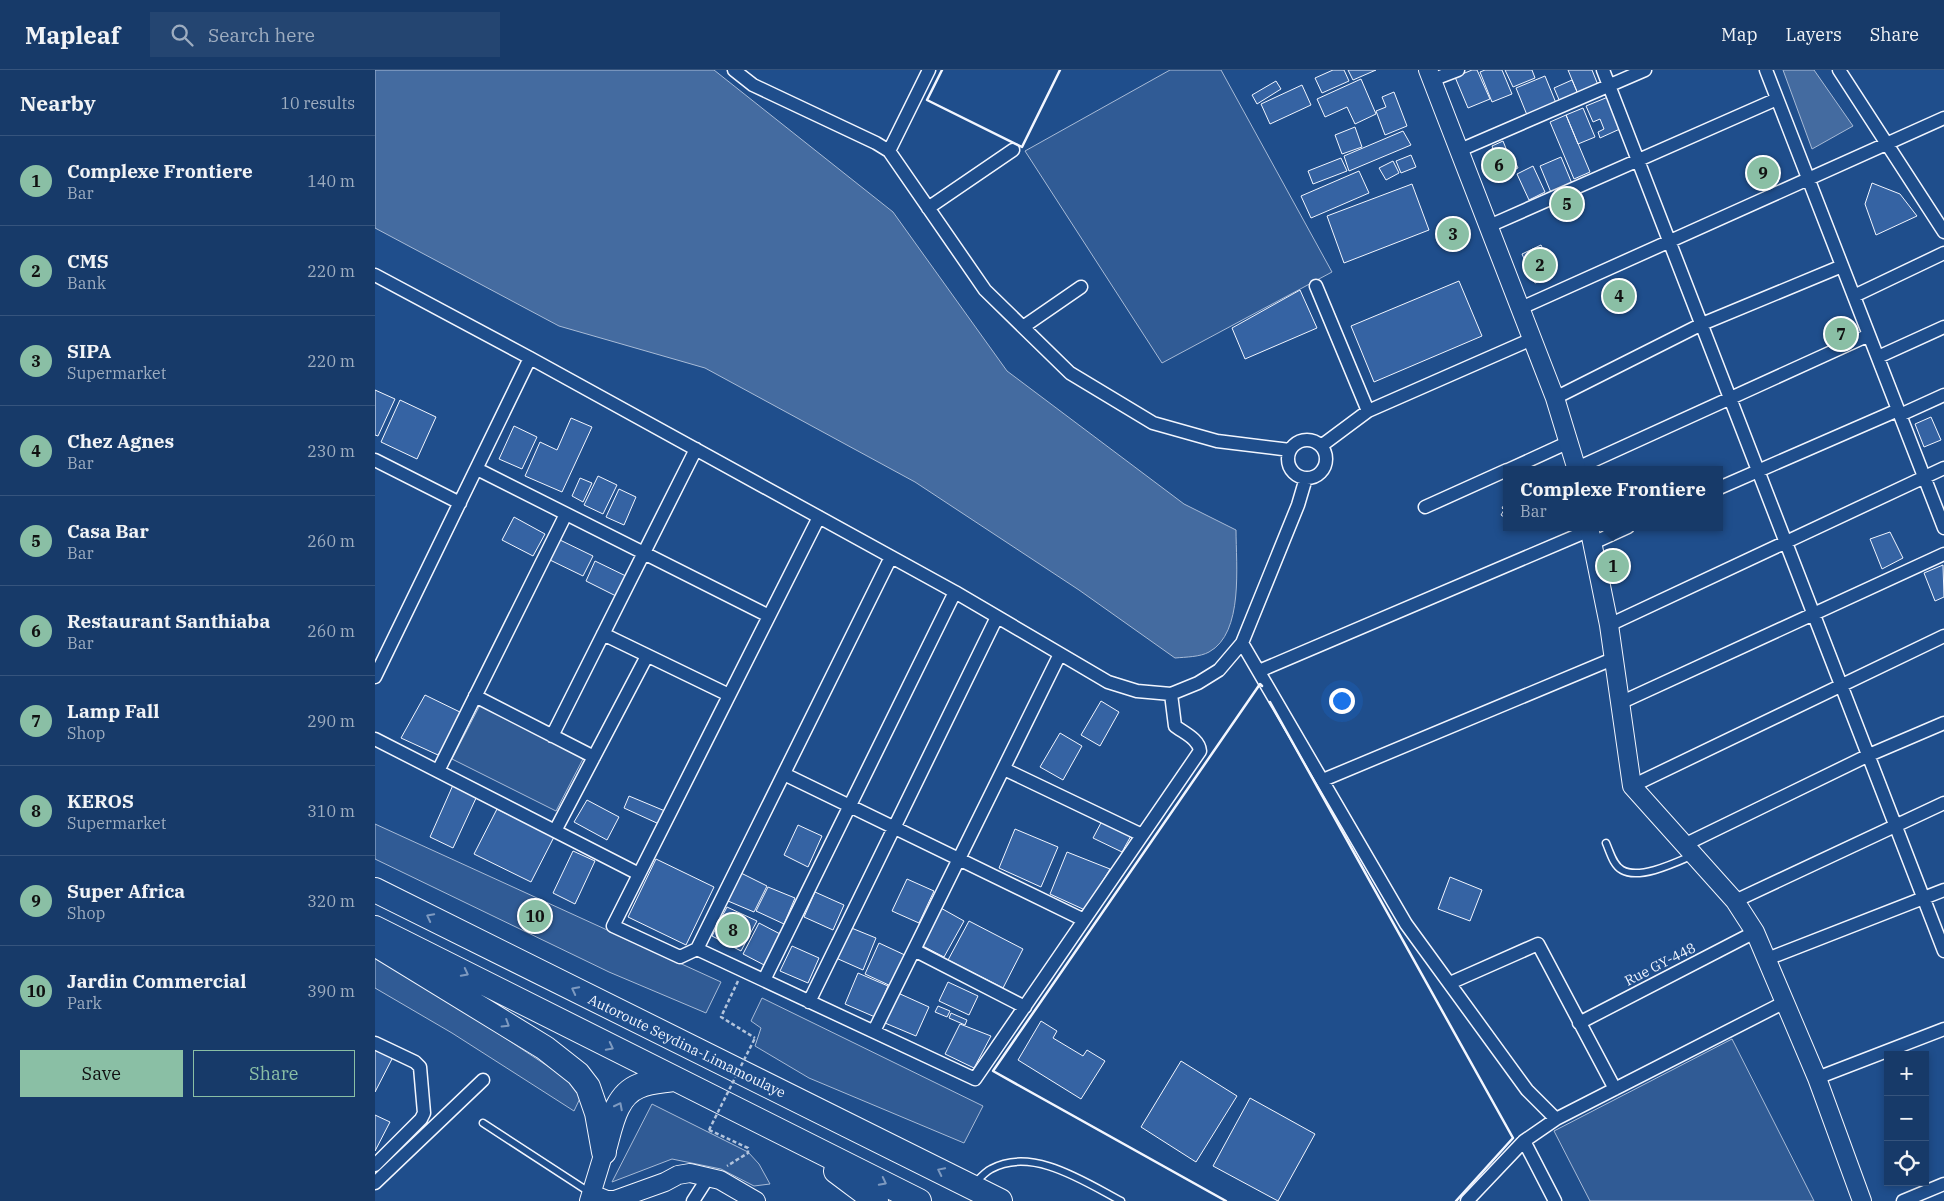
<!DOCTYPE html>
<html lang="en">
<head>
<meta charset="utf-8">
<style>
	:root { --surface:#173a69; --page:#244571; --text:#f1f3f6; --muted:#9eadc0; --line:#36547d; --accent:#8abfa5 }
	body { margin:0; font-family:"IBM Plex Serif",serif; background:var(--page); color:var(--text) }
	.controls { position:absolute; right:15px; bottom:15px; display:grid; overflow:hidden; border-radius:0px; box-shadow:0 2px 8px #0003 }
	.controls button { width:45px; height:45px; display:grid; place-items:center; padding:0; border:0; border-bottom:1px solid var(--line); background:var(--surface); color:var(--text); font:25px sans-serif }
	.you { position:absolute; left:966px; top:630px; width:18px; height:18px; margin:-12px; border:4px solid #fff; border-radius:50%; background:#1a73e8; box-shadow:0 0 0 8px #1a73e833 }
	.badge { display:grid; place-items:center; width:32px; height:32px; border-radius:50%; background:var(--accent); color:#111; font-size:16px; font-weight:700 }
	.pin { position:absolute; translate:-50% -50%; border:2px solid #fff; box-shadow:0 1px 5px #0006 }
	.popup { position:absolute; left:1128px; top:396px; width:220px; height:65px; box-sizing:border-box; display:grid; place-content:center; border-radius:0px; background:var(--surface); filter:drop-shadow(0 1px 4px #0005); font-size:16px; white-space:nowrap; color:var(--muted) }
	.popup b { font-size:19px; color:var(--text) }
	.popup::after { content:''; position:absolute; left:50%; top:100%; margin-left:-10px; border:10px solid transparent; border-top-color:var(--surface) }
	.list { margin:0; padding:0; list-style:none }
	h2 { display:flex; justify-content:space-between; align-items:center; height:65px; margin:0; padding:0 20px; font-size:21px }
	h2 small { font-size:16px; font-weight:400; color:var(--muted) }
	.list li { display:grid; grid-template-columns:32px 1fr auto; gap:15px; align-items:center; box-sizing:border-box; height:90px; padding:0 20px; border-top:1px solid var(--line) }
	.list b { display:block; font-size:19px; white-space:nowrap }
	.list p { margin:0; font-size:16px; white-space:nowrap; color:var(--muted) }
	.list em { font-size:16px; font-style:normal; color:var(--muted) }
	.actions { display:flex; gap:10px; padding:15px 20px }
	.actions a { flex:1; padding:11px 0; border:1px solid var(--accent); border-radius:0px; text-align:center; font-size:18px; color:var(--accent) }
	.actions .main { background:var(--accent); color:#111 }
	.icon { flex:none; width:28px; height:28px; fill:none; stroke:currentColor; stroke-width:2; stroke-linecap:round; stroke-linejoin:round }
	.map { position:relative; flex:none; width:1569px; height:1131px; overflow:hidden }
	header { display:flex; align-items:center; gap:30px; box-sizing:border-box; height:70px; padding:0 25px; background:var(--surface); border-bottom:1px solid var(--line) }
	header strong { font-size:24px }
	nav { display:flex; gap:28px; margin-inline-start:auto; font-size:18px }
	.search { width:350px; height:45px; background:var(--page); display:flex; align-items:center; gap:12px; box-sizing:border-box; padding:0 18px; border-radius:0px; color:var(--muted); font-size:19px }
	main { display:flex }
	aside { flex:1; background:var(--surface) }
	.map>svg:first-child { display:block }
	.green { fill:#305b95; stroke:#a8bbd7 }
	.water { fill:#446ba0; stroke:#a8bbd7 }
	.building { fill:#3563a3; stroke:#f2f6ff }
	.lines { fill:none; stroke-linecap:round; stroke-linejoin:round }
	.lane-casing { stroke:#f2f6ff; stroke-width:9 }
	.street-casing { stroke:#f2f6ff; stroke-width:15 }
	.secondary-casing { stroke:#f2f6ff; stroke-width:20 }
	.highway-casing { stroke:#f2f6ff; stroke-width:26 }
	.path { stroke:#b3c4dc; stroke-width:2.5; stroke-dasharray:4 2.5; stroke-linecap:butt }
	.lane { stroke:#1f4e8c; stroke-width:6 }
	.street { stroke:#1f4e8c; stroke-width:12 }
	.secondary { stroke:#1f4e8c; stroke-width:18 }
	.highway { stroke:#1f4e8c; stroke-width:24 }
	.path-bridge { stroke:#b3c4dc; stroke-width:2.5; stroke-dasharray:4 2.5; stroke-linecap:butt }
	.wall { stroke:#f2f6ff; stroke-width:2.5 }
	.oneway { stroke:#7e9ac0 }
	.labels { text-anchor:middle; dominant-baseline:central; stroke-width:4; stroke-linejoin:round; paint-order:stroke }
	.street-label { font-size:14px; fill:#f2f6ff; stroke:#1f4e8c }
</style>
</head>
<body>
<header>
<strong>Mapleaf</strong>
<div class="search"><svg class="icon" aria-label="search" viewBox="0 0 24 24"><circle cx="10" cy="10" r="6"/><path d="M15 15l6 6"/></svg>Search here</div>
<nav><a>Map</a><a>Layers</a><a>Share</a></nav>
</header>
<main>
<aside>
<h2>Nearby<small>10 results</small></h2>
<ul class="list">
<li><span class="badge">1</span><div><b>Complexe Frontiere</b><p>Bar</p></div><em>140 m</em></li>
<li><span class="badge">2</span><div><b>CMS</b><p>Bank</p></div><em>220 m</em></li>
<li><span class="badge">3</span><div><b>SIPA</b><p>Supermarket</p></div><em>220 m</em></li>
<li><span class="badge">4</span><div><b>Chez Agnes</b><p>Bar</p></div><em>230 m</em></li>
<li><span class="badge">5</span><div><b>Casa Bar</b><p>Bar</p></div><em>260 m</em></li>
<li><span class="badge">6</span><div><b>Restaurant Santhiaba</b><p>Bar</p></div><em>260 m</em></li>
<li><span class="badge">7</span><div><b>Lamp Fall</b><p>Shop</p></div><em>290 m</em></li>
<li><span class="badge">8</span><div><b>KEROS</b><p>Supermarket</p></div><em>310 m</em></li>
<li><span class="badge">9</span><div><b>Super Africa</b><p>Shop</p></div><em>320 m</em></li>
<li><span class="badge">10</span><div><b>Jardin Commercial</b><p>Park</p></div><em>390 m</em></li>
</ul>
<div class="actions"><a class="main">Save</a><a>Share</a></div>
</aside>
<div class="map">
<svg width="1569" height="1131" viewBox="0 0 1569 1131">
	<rect width="100%" height="100%" fill="#1f4e8c"/>
	<path class="green" d="M 795,0 L 846,0 L 957,202 L 787,293 L 650,81 Z
		M 105,635 L 209,687 L 181,741 L 77,689 Z
		M 0,754 L 346,912 L 331,943 L 234,902 L 0,789 Z
		M 0,887 L 95,945 L 209,1020 L 199,1041 L 77,963 L 0,918 Z
		M 387,928 L 608,1036 L 589,1073 L 434,1008 L 380,976 L 386,958 L 376,951 Z
		M 1357,969 L 1439,1131 L 1215,1131 L 1179,1061 Z
		M 277,1034 L 373,1082 L 384,1094 L 395,1114 L 379,1116 L 346,1099 L 297,1089 L 237,1112 Z"/>
	<path class="water" d="M 0,0 L 339,0 L 518,142 L 632,301 L 809,434 L 861,460 C 861,495 869,563 834,582 C 825,587 811,587 800,588 L 704,520 L 540,412 L 330,298 L 184,256 L 0,158 Z
		M 1408,0 L 1439,0 L 1478,56 L 1437,79 Z"/>
	<path class="building" d="M 958,0 L 969,0 L 974,11 L 947,23 L 940,8 Z
		M 973,0 L 1001,0 L 978,10 Z
		M 1097,0 L 1102,0 L 1115,29 L 1093,38 L 1080,7 Z
		M 1110,0 L 1127,0 L 1137,24 L 1117,32 L 1105,2 Z
		M 1130,0 L 1157,0 L 1160,8 L 1138,17 Z
		M 1193,0 L 1217,0 L 1223,15 L 1203,24 Z
		M 1170,6 L 1181,33 L 1152,45 L 1141,18 Z
		M 986,9 L 1001,44 L 980,54 L 972,37 L 950,47 L 942,29 Z
		M 1197,10 L 1203,24 L 1185,32 L 1179,18 Z
		M 901,11 L 906,19 L 882,34 L 877,25 Z
		M 927,15 L 936,35 L 895,54 L 886,34 Z
		M 1019,22 L 1032,56 L 1010,65 L 1001,41 L 1011,37 L 1007,27 Z
		M 1233,27 L 1247,58 L 1225,68 L 1223,62 L 1229,59 L 1225,49 L 1218,52 L 1211,36 Z
		M 1208,38 L 1220,67 L 1203,74 L 1191,45 Z
		M 1191,45 L 1215,102 L 1199,109 L 1175,52 Z
		M 980,57 L 987,77 L 967,84 L 960,65 Z
		M 1028,61 L 1036,75 L 974,101 L 969,86 Z
		M 1128,71 L 1132,81 L 1121,86 L 1117,76 Z
		M 1036,85 L 1041,97 L 1026,103 L 1021,91 Z
		M 1137,85 L 1143,98 L 1120,108 L 1114,94 Z
		M 1186,87 L 1198,116 L 1177,125 L 1165,96 Z
		M 966,88 L 972,101 L 938,114 L 933,101 Z
		M 1018,91 L 1024,103 L 1011,110 L 1004,98 Z
		M 1158,96 L 1170,122 L 1154,130 L 1142,104 Z
		M 984,101 L 994,123 L 936,148 L 926,126 Z
		M 1497,113 L 1525,124 L 1542,146 L 1501,165 L 1490,134 Z
		M 1037,114 L 1054,160 L 969,193 L 952,146 Z
		M 1166,175 L 1180,204 L 1160,213 L 1147,184 Z
		M 1084,211 L 1107,266 L 999,312 L 976,256 Z
		M 925,220 L 942,258 L 870,289 L 857,258 Z
		M 0,320 L 20,329 L 3,366 L 0,365 Z
		M 25,330 L 61,347 L 42,389 L 6,372 Z
		M 1556,347 L 1566,370 L 1549,377 L 1540,354 Z
		M 196,348 L 217,357 L 187,422 L 150,406 L 165,372 L 182,380 Z
		M 139,356 L 162,367 L 147,399 L 124,389 Z
		M 223,406 L 242,415 L 228,444 L 209,435 Z
		M 205,408 L 217,413 L 208,432 L 197,426 Z
		M 244,419 L 261,427 L 249,455 L 231,447 Z
		M 1132,430 L 1132,449 L 1126,445 L 1129,440 L 1127,438 Z
		M 139,447 L 170,464 L 158,486 L 127,470 Z
		M 1515,462 L 1528,488 L 1507,499 L 1495,469 Z
		M 185,470 L 218,486 L 208,506 L 175,490 Z
		M 220,491 L 255,508 L 245,528 L 211,511 Z
		M 1568,495 L 1569,527 L 1560,531 L 1549,503 Z
		M 50,625 L 89,644 L 63,685 L 26,668 Z
		M 726,631 L 744,642 L 725,676 L 706,665 Z
		M 685,663 L 707,676 L 688,710 L 665,697 Z
		M 78,715 L 102,726 L 78,778 L 55,767 Z
		M 254,726 L 290,741 L 284,754 L 249,738 Z
		M 212,730 L 244,747 L 232,770 L 199,752 Z
		M 122,739 L 179,767 L 156,812 L 99,784 Z
		M 728,749 L 757,764 L 747,782 L 718,768 Z
		M 423,755 L 447,766 L 433,797 L 409,785 Z
		M 640,759 L 683,777 L 666,817 L 624,798 Z
		M 198,781 L 220,791 L 200,834 L 178,823 Z
		M 692,782 L 735,799 L 710,840 L 675,824 Z
		M 281,789 L 339,817 L 311,875 L 253,847 Z
		M 366,803 L 392,816 L 379,842 L 353,831 Z
		M 1075,807 L 1107,820 L 1095,851 L 1063,839 Z
		M 532,809 L 559,821 L 544,853 L 517,841 Z
		M 393,817 L 420,828 L 409,854 L 381,841 Z
		M 440,822 L 469,835 L 458,860 L 429,847 Z
		M 352,837 L 382,851 L 366,881 L 337,866 Z
		M 564,837 L 589,851 L 569,887 L 544,874 Z
		M 594,851 L 648,879 L 628,918 L 573,890 Z
		M 384,853 L 409,866 L 393,897 L 368,884 Z
		M 474,857 L 501,868 L 488,900 L 461,888 Z
		M 504,873 L 532,886 L 518,917 L 490,904 Z
		M 417,876 L 444,888 L 433,913 L 405,901 Z
		M 483,903 L 513,916 L 500,947 L 470,934 Z
		M 573,912 L 603,926 L 594,945 L 564,931 Z
		M 523,923 L 554,937 L 541,966 L 510,953 Z
		M 563,936 L 575,941 L 572,947 L 560,942 Z
		M 576,943 L 592,950 L 590,955 L 574,948 Z
		M 666,951 L 682,961 L 678,968 L 708,986 L 712,980 L 730,991 L 706,1029 L 643,990 Z
		M 585,954 L 616,966 L 599,998 L 570,984 Z
		M 0,978 L 18,987 L 0,1022 Z
		M 806,991 L 862,1026 L 821,1092 L 766,1057 Z
		M 875,1028 L 940,1064 L 903,1131 L 838,1096 Z
		M 0,1045 L 15,1052 L 0,1081 Z"/>
	<g class="lines">
		<g class="lane-casing">
			<path id="lane" d="M 1231,773 C 1235,782 1238,795 1247,800 C 1264,810 1300,793 1316,786
				M 108,1053 L 214,1122
				M 599,1114 C 604,1109 610,1102 616,1099 C 657,1076 710,1112 746,1131"/>
		</g>
		<g class="street-casing">
			<path id="street" d="M 359,0 L 378,15 L 501,73 L 514,81 L 610,220 L 695,303 L 778,353 L 842,371 L 915,380
				M 1228,0 L 1569,881
				M 1391,0 L 1569,458
				M 1464,0 L 1569,162
				M 1057,10 L 1083,0
				M 1085,80 L 1270,0
				M 514,81 L 554,0
				M 553,138 L 638,80
				M 1114,156 L 1402,29
				M 0,205 L 155,288 L 580,522 L 733,612 L 762,621 L 796,624 L 823,613 L 844,600 L 867,573 L 923,435 L 931,408
				M 941,216 L 993,341
				M 1479,226 L 1569,183
				M 1146,238 L 1569,48
				M 648,257 L 706,217
				M 1503,287 L 1569,257
				M 1180,328 L 1327,254 L 1467,196
				M 1525,345 L 1569,325
				M913 389a19 19 0 1 1 38 0a19 19 0 1 1-38 0Z
				M 946,376 L 993,341 L 1157,269
				M 0,390 L 85,433
				M 1202,398 L 1494,265
				M 102,399 L 394,546
				M 1133,400 L 1194,372
				M 1344,418 L 1523,340
				M 1050,437 L 1132,400
				M 444,447 L 238,856 L 305,887 L 322,879 L 516,487
				M 1218,473 L 1253,457
				M 1234,555 L 1569,398
				M 228,564 L 354,625
				M 867,573 L 1031,854 L 1152,1020 L 1181,1049
				M 884,601 L 1215,460
				M 0,607 L 155,288
				M 100,626 L 219,687
				M 1247,632 L 1569,484
				M 177,666 L 321,379
				M 0,669 L 264,804
				M 629,699 L 767,765
				M 63,701 L 191,444
				M 409,704 L 709,850
				M 948,710 L 1240,588
				M 1257,716 L 1569,566
				M 180,761 L 272,586
				M 1311,774 L 1494,685 L 1569,653
				M 1360,831 L 1569,733
				M 322,879 L 600,1009 L 825,681 C 824,669 809,663 800,656 L 796,624
				M 539,880 L 650,937
				M 1392,889 L 1569,820
				M 389,910 L 580,522
				M 1075,913 L 1163,874 L 1240,1019
				M 434,932 L 622,547
				M 1204,953 L 1380,862
				M 499,961 L 685,584
				M 0,973 L 40,992 L 45,997 L 49,1043 L 46,1049 L 0,1095
				M 1442,1008 L 1569,959
				M 1149,1071 L 1180,1131
				M 0,1113 L 108,1010
				M 318,1131 L 334,1106
				M 1092,1131 L 1149,1071 L 1181,1049 L 1410,932
				M 1528,1131 L 1569,1114"/>
		</g>
		<g class="secondary-casing">
			<path id="secondary" d="M 1053,0 L 1180,328 L 1202,400
				M 1214,457 L 1234,555 L 1257,716 L 1360,831 L 1380,862 L 1442,1008 L 1487,1131
				M 217,1124 L 232,1130 L 240,1130 L 290,1112 L 303,1105 L 315,1103 L 345,1110 L 381,1131
				M 214,1131 L 229,1082"/>
		</g>
		<g class="highway-casing">
			<path id="highway" d="M 0,820 L 625,1131
				M 0,858 L 544,1131
				M 0,874 L 170,978 L 203,1004 L 213,1017 L 222,1043 L 229,1082
				M 230,1076 C 236,1054 241,1025 264,1016 C 275,1011 287,1011 299,1009
				M 461,1101 L 501,1131"/>
		</g>
		<path class="path" d="M 363,911 L 346,947 L 380,968
			M 334,1060 L 373,1078 L 373,1083 L 352,1096"/>
		<use href="#lane" class="lane"/>
		<use href="#street" class="street"/>
		<use href="#secondary" class="secondary"/>
		<use href="#highway" class="highway"/>
		<path class="path-bridge" d="M 334,1060 L 380,968"/>
		<path class="wall" d="M 567,0 L 552,30 L 647,77 L 685,0
			M 895,632 L 1138,1068 L 1081,1131
			M 851,1131 L 618,1001 L 885,614 L 887,616"/>
	</g>
	<defs><path id="oneway-chevron" d="M-2-3.5L2.5 0L-2 3.5" fill="none" stroke-width="1.6" stroke-linecap="round" stroke-linejoin="round" transform="scale(1.25)"/></defs>
	<g class="oneway">
		<use href="#oneway-chevron" transform="translate(55 847) rotate(-153)"/>
		<use href="#oneway-chevron" transform="translate(90 903) rotate(27)"/>
		<use href="#oneway-chevron" transform="translate(200 920) rotate(-153)"/>
		<use href="#oneway-chevron" transform="translate(131 954) rotate(32)"/>
		<use href="#oneway-chevron" transform="translate(235 977) rotate(27)"/>
		<use href="#oneway-chevron" transform="translate(244 1036) rotate(-63)"/>
		<use href="#oneway-chevron" transform="translate(566 1101) rotate(-154)"/>
		<use href="#oneway-chevron" transform="translate(508 1112) rotate(27)"/>
	</g>
	<g class="labels">
		<g class="street-label">
			<text transform="translate(1285 894) rotate(-27)">Rue GY-448</text>
			<text transform="translate(312 976) rotate(26)">Autoroute Seydina-Limamoulaye</text>
		</g>
	</g>
</svg>
<div class="controls">
<button>+</button>
<button>−</button>
<button><svg class="icon" aria-label="locate" viewBox="0 0 24 24"><circle cx="12" cy="12" r="6"/><path d="M12 2v4M12 18v4M2 12h4M18 12h4"/></svg></button>
</div>
<div class="you"></div>
<div class="pin badge" style="left:1238px;top:496px">1</div>
<div class="popup"><b>Complexe Frontiere</b>Bar</div>
<div class="pin badge" style="left:1165px;top:195px">2</div>
<div class="pin badge" style="left:1078px;top:164px">3</div>
<div class="pin badge" style="left:1244px;top:226px">4</div>
<div class="pin badge" style="left:1192px;top:134px">5</div>
<div class="pin badge" style="left:1124px;top:95px">6</div>
<div class="pin badge" style="left:1466px;top:264px">7</div>
<div class="pin badge" style="left:358px;top:860px">8</div>
<div class="pin badge" style="left:1388px;top:103px">9</div>
<div class="pin badge" style="left:160px;top:846px">10</div>
</div>
</main>
</body>
</html>
